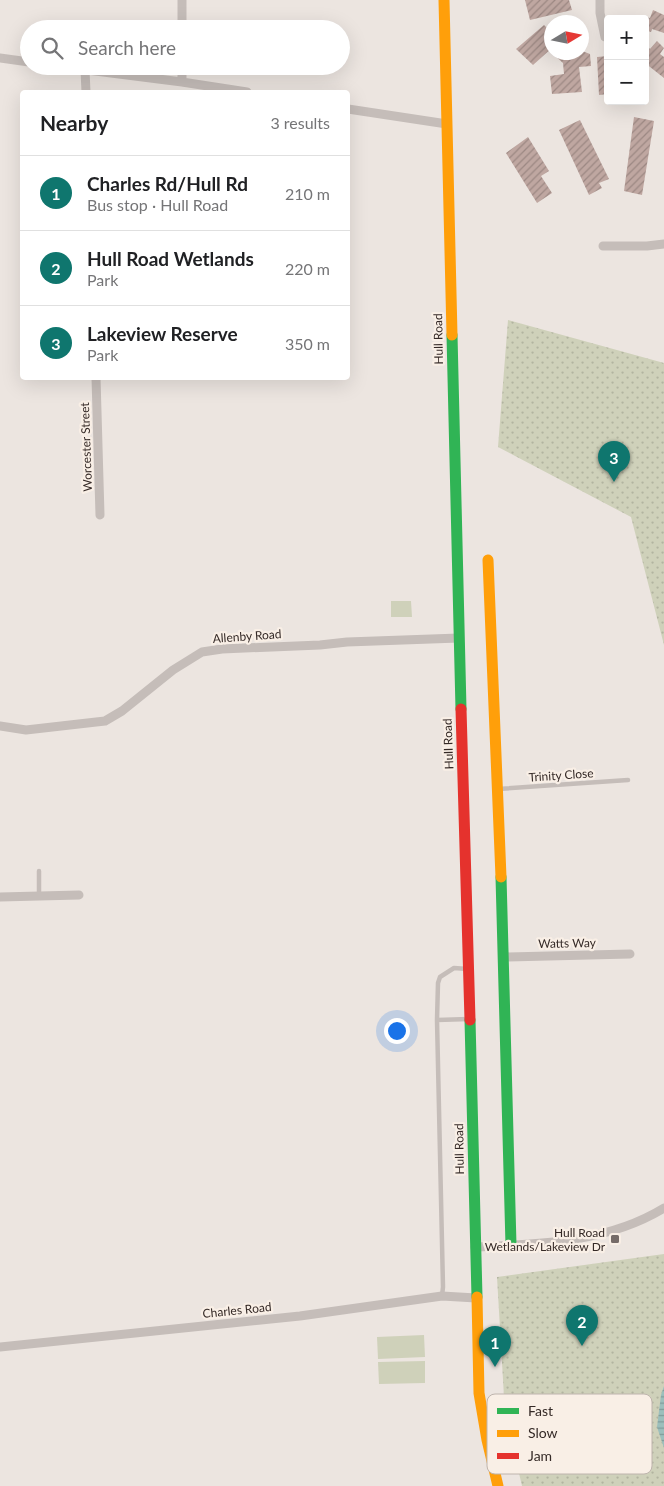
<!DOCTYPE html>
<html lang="en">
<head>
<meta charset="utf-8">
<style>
	:root { --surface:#fff; --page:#f6f6f6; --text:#202124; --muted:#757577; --line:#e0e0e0; --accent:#0f766e }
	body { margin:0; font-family:Lato,sans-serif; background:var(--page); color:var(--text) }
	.controls { position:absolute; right:15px; top:15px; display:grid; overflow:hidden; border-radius:5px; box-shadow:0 5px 20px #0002 }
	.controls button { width:45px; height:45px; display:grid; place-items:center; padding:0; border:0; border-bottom:1px solid var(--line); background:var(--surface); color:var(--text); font:25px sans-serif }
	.compass { position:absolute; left:544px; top:15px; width:45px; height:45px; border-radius:50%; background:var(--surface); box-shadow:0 5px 20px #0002; rotate:80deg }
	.you { position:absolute; left:396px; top:1030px; width:18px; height:18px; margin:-12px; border:4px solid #fff; border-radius:50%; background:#1a73e8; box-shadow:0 0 0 8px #1a73e833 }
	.badge { display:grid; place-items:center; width:32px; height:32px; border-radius:50%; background:var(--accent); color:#fff; font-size:16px; font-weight:700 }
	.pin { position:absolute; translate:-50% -41px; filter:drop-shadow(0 1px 2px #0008) }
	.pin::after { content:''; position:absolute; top:26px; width:18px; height:15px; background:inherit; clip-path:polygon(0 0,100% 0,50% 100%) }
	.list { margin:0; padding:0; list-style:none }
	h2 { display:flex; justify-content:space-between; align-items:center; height:65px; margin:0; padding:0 20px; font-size:21px }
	h2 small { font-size:16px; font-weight:400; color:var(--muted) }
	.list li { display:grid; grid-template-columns:32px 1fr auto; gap:15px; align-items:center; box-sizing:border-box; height:75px; padding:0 20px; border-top:1px solid var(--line) }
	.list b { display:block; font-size:19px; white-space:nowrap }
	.list p { margin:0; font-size:16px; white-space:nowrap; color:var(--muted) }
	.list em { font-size:16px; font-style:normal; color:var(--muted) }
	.icon { flex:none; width:28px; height:28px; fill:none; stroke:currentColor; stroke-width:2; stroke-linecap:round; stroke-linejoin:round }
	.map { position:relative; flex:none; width:664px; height:1486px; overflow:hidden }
	.search { position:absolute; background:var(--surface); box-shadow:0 5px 20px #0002; left:20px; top:20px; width:330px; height:55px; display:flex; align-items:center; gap:12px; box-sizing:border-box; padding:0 18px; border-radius:28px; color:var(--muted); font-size:19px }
	.panel { position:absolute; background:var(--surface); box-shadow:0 5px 20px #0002; left:20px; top:90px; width:330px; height:290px; border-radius:5px }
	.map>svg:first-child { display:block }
	.grass { fill:#cfd1ba }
	.park { fill:url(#park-dots) }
	.water { fill:url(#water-rules) }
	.building { fill:url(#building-hatch) }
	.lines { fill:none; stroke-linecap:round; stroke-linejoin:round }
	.lane { stroke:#c5bdb9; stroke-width:4.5 }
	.street { stroke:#c5bdb9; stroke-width:9 }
	.fast { stroke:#30b455; stroke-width:11 }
	.slow { stroke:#ff9f0a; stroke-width:11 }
	.jam { stroke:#e5322d; stroke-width:11 }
	.poi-dot { fill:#756b68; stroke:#f9efe6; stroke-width:2 }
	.labels { text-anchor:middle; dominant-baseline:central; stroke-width:4.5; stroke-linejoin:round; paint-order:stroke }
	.street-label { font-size:12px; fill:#352a27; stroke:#f9efe6 }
	.poi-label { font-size:12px; fill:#352a27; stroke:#f9efe6; text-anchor:end }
	.key { fill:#f9efe6; stroke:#beb4ad; stroke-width:1 }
	.key-label { font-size:14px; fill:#352a27 }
</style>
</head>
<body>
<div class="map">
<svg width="664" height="1486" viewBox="0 0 664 1486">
	<defs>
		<pattern id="park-dots" width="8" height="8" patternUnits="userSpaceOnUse" patternTransform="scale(1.25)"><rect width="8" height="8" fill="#cfd1ba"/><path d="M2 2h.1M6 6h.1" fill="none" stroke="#b2b4a0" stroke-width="1.8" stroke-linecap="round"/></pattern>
		<pattern id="water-rules" width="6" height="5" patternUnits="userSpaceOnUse" patternTransform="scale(1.25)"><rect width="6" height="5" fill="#9cbfbc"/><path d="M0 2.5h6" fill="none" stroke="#809b99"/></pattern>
		<pattern id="building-hatch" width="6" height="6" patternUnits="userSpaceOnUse" patternTransform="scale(1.25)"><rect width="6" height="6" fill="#bfa7a1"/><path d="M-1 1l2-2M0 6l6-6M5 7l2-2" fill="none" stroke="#9c8883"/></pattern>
	</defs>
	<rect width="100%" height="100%" fill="#ece5e0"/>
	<path class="grass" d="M 391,601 L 411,601 L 412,617 L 391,617 Z
		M 424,1335 L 425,1357 L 378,1359 L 377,1337 Z
		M 425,1361 L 425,1383 L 379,1384 L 378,1362 Z"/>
	<path class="park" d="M 508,320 L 664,363 L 664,645 L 631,517 L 498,447 Z
		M 664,1254 L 664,1486 L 522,1486 L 505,1414 L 497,1277 Z"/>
	<path class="water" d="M 664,1386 L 664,1448 L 657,1427 L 661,1395 Z"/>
	<path class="building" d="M 525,0 L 569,0 L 572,10 L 530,20 Z
		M 653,10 L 664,15 L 664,33 L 652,29 L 651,32 L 645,30 L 645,19 L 643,19 L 644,16 L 650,18 Z
		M 544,25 L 552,33 L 552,48 L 533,65 L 516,49 Z
		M 657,41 L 664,48 L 660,54 L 664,57 L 664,78 L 645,63 L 645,44 L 650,49 Z
		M 582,51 L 590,54 L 591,66 L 579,67 L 582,92 L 552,94 L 550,76 L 564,74 L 563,63 L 553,54 L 555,52 L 582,52 Z
		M 608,56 L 608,94 L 599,95 L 597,57 Z
		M 634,117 L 654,121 L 642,195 L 624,191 Z
		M 580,120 L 609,179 L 599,183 L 602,188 L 589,195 L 559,130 Z
		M 528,137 L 549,171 L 541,176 L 552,193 L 537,203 L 506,153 Z"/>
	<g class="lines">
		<path class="lane" d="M 498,789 L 628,780
			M 39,871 L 39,896
			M 437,1020 L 469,1019
			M 442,1296 L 443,1287 L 437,1020 L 438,983 L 440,977 L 454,968 L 468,969"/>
		<path class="street" d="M 182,0 L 182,29
			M 600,0 L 600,13 L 605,37
			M 0,58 L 29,62
			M 56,66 L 182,82 L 247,92
			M 182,66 L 182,82
			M 85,70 L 86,92
			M 348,109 L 447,124
			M 603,246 L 647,246 L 664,244
			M 96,378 L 100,515
			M 0,726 L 26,730 L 105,721 L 122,711 L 173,670 L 202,652 L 222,649 L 320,645 L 347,642 L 459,638
			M 0,897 L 79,895
			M 504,957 L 630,954
			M 475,1247 C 539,1244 607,1243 664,1208
			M 0,1347 L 300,1316 L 442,1296 L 476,1298"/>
		<path class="fast" d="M 452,335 L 461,709
			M 501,877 L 511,1245
			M 470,1020 L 477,1297"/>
		<path class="slow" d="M 444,0 L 452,335
			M 488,560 L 501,877
			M 477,1297 L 479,1393 L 487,1440 L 498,1486"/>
		<path class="jam" d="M 461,709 L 470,1020"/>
	</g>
	<rect class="poi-dot" x="610" y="1234" width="10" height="10" rx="2.5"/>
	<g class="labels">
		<g class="street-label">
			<text transform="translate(438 339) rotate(-91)">Hull Road</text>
			<text transform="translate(86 447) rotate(-92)">Worcester Street</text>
			<text transform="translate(247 636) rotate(-4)">Allenby Road</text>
			<text transform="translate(448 744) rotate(-92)">Hull Road</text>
			<text transform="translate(561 775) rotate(-4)">Trinity Close</text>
			<text transform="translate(567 943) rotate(-1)">Watts Way</text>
			<text transform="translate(459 1149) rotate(-91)">Hull Road</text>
			<text transform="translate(237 1310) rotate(-6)">Charles Road</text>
		</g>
		<g class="poi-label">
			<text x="605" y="1232">Hull Road<tspan x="605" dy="14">Wetlands/Lakeview Dr</tspan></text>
		</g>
	</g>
	<rect x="487" y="1394" width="165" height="80" rx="8" class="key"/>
	<rect x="497" y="1408" width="22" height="6" fill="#30b455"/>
	<rect x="497" y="1430" width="22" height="7" fill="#ff9f0a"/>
	<rect x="497" y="1453" width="22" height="6" fill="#e5322d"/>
	<g class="key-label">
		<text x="528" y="1416">Fast</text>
		<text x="528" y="1438">Slow</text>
		<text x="528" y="1461">Jam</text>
	</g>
</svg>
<div class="controls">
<button>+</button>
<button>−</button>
</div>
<svg class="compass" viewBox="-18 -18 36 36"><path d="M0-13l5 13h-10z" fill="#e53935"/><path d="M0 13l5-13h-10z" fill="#757577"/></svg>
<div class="you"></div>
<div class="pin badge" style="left:495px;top:1367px">1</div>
<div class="pin badge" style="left:582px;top:1346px">2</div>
<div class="pin badge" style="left:614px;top:482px">3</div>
<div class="search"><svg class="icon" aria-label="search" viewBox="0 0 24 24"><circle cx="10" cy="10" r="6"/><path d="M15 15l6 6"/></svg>Search here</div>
<section class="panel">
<h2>Nearby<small>3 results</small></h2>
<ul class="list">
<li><span class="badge">1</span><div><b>Charles Rd/Hull Rd</b><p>Bus stop · Hull Road</p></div><em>210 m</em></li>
<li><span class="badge">2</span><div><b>Hull Road Wetlands</b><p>Park</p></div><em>220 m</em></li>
<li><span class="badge">3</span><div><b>Lakeview Reserve</b><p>Park</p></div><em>350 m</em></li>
</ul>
</section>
</div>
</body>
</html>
